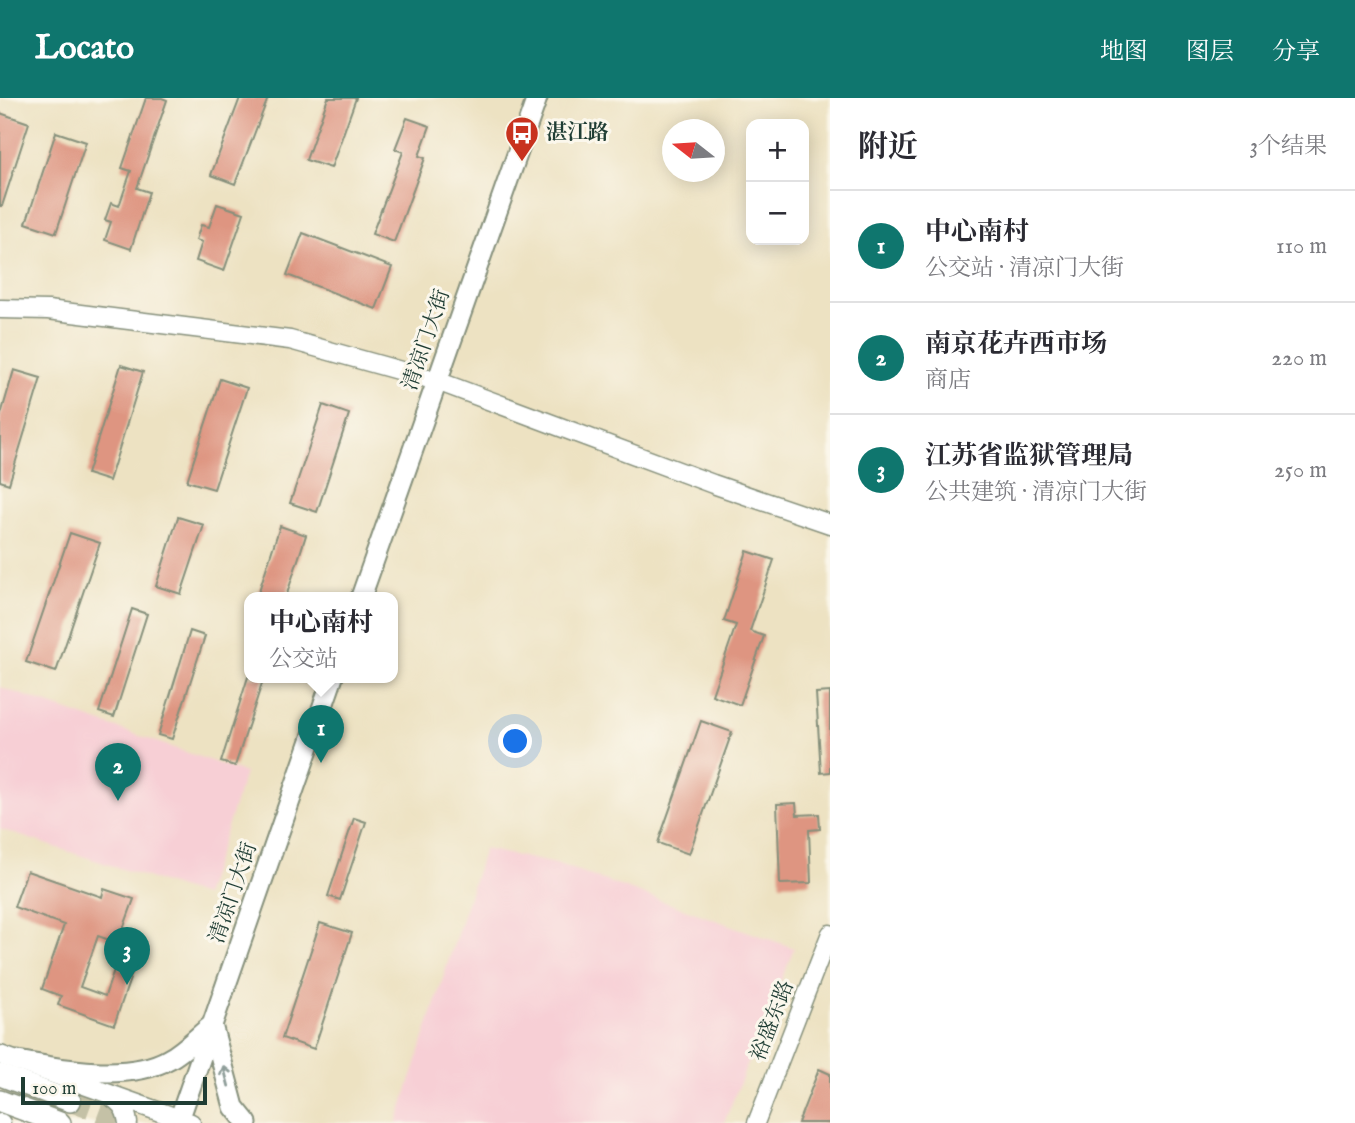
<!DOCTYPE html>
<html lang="zh">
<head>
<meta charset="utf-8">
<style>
	:root { --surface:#fff; --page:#f2f2f3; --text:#2b2b33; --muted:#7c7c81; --line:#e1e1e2; --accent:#0f766e }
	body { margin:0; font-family:"IM FELL English","Noto Serif SC",serif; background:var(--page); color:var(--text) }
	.controls { position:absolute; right:21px; top:21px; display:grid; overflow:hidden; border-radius:14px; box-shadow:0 4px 18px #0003 }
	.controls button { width:63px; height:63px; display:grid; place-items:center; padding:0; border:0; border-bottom:2px solid var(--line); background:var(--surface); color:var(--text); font:35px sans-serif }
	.compass { position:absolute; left:662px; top:21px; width:63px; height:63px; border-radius:50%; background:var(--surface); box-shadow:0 4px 18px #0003; rotate:287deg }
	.scale { position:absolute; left:21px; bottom:18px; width:186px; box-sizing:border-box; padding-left:7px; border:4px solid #1f3d34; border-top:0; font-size:19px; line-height:24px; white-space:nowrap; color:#1f3d34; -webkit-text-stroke:5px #fbf7ec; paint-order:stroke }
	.you { position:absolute; left:516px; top:644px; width:24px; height:24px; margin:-18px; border:5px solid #fff; border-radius:50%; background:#1a73e8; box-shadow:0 0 0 10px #1a73e833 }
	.badge { display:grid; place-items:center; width:46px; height:46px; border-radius:50%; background:var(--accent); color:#fff; font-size:23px; font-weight:700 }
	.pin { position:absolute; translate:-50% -58px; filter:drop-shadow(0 2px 4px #0008) }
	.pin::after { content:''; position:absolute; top:37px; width:24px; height:21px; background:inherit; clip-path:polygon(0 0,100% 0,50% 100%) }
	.popup { position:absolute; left:244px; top:494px; width:154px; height:91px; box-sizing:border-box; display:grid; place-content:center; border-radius:14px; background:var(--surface); filter:drop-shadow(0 2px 5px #0005); font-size:23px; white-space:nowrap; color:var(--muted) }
	.popup b { font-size:26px; color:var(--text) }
	.popup::after { content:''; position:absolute; left:50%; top:100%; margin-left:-14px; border:14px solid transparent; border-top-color:var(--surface) }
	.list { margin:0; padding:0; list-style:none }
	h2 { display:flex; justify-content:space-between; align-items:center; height:91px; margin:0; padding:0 28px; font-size:30px }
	h2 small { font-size:23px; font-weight:400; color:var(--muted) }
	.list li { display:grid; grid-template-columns:46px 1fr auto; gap:21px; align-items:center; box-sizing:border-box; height:112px; padding:0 28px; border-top:2px solid var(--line) }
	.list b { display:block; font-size:26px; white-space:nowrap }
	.list p { margin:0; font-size:23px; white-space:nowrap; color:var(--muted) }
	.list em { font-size:23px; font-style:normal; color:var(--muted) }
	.map { position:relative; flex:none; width:830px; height:1025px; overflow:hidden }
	header { display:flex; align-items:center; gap:42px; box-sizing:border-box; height:98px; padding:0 35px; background:var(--accent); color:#fff }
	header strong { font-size:33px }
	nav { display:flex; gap:38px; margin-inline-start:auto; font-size:24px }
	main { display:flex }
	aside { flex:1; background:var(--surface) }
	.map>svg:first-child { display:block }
	.built { fill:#f7cfd5 }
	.building { fill:#de9581 }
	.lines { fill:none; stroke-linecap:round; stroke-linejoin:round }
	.trunk-tunnel { stroke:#c4c1a6; stroke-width:21; stroke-dasharray:21 10; stroke-linecap:butt }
	.tertiary-casing { stroke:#86907b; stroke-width:19 }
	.secondary-casing { stroke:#86907b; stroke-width:21 }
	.primary-casing { stroke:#86907b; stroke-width:23 }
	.trunk-casing { stroke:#86907b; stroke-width:24 }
	.tertiary { stroke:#fff; stroke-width:16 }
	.secondary { stroke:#fff; stroke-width:18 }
	.primary { stroke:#fff; stroke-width:19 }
	.trunk { stroke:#fff; stroke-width:21 }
	.oneway { stroke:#8f9e9a }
	.labels { text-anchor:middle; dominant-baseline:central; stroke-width:6; stroke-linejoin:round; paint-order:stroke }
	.poi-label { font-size:21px; font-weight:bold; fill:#1f3d34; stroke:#fbf7ec; text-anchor:start }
	.street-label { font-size:21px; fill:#1f3d34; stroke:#fbf7ec }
</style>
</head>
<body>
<header>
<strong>Locato</strong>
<nav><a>地图</a><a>图层</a><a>分享</a></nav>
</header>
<main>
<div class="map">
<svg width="830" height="1025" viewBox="0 0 830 1025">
	<rect width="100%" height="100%" fill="#fbf7ec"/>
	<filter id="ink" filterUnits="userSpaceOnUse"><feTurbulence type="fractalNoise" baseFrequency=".0143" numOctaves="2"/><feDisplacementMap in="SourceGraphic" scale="14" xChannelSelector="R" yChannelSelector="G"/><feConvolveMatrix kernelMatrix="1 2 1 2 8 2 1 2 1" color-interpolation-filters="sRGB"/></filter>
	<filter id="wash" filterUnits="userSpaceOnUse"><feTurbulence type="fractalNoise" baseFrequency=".00686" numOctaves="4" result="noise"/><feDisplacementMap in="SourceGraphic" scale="28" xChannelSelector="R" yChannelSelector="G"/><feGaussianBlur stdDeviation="1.57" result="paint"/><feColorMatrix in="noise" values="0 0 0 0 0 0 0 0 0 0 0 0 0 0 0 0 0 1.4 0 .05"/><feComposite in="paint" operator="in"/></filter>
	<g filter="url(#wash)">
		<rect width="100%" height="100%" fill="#ede2c2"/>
		<path class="built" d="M 0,589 L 245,675 L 204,798 L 0,731 Z
			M 484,751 L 561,767 L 794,850 L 724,1025 L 397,1025 Z"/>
		<g id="blocks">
			<path class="building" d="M 146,0 L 162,0 L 167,2 L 137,90 L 149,94 L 131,151 L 105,142 L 111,124 L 105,122 L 111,105 L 119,108 L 131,73 L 122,70 Z
				M 240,0 L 268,0 L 235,86 L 211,77 Z
				M 328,0 L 356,0 L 331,70 L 306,62 Z
				M 0,15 L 29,25 L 2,108 L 0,108 Z
				M 407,20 L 430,28 L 419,58 L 425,60 L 394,144 L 372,136 L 403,54 L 395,51 Z
				M 56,34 L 86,44 L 56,135 L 26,125 Z
				M 217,106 L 244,115 L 224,173 L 196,163 L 202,144 L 196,142 L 201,127 L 209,129 Z
				M 303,135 L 392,169 L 376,211 L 287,177 Z
				M 121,267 L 143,274 L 109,383 L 87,376 Z
				M 14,272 L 41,280 L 9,386 L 0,383 L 0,320 Z
				M 220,281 L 247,290 L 214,391 L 187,383 Z
				M 323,307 L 349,316 L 317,414 L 290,405 Z
				M 178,419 L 204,427 L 181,496 L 156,488 Z
				M 280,428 L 306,437 L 286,499 L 257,499 Z
				M 70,435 L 100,445 L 56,574 L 26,564 Z
				M 747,453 L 774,462 L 750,533 L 764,538 L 740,607 L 712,597 L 736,527 L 724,523 Z
				M 132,511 L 147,516 L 114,619 L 99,614 Z
				M 190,533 L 205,538 L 172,641 L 158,637 Z
				M 248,579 L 264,579 L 235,668 L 221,664 Z
				M 830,594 L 830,674 L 821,675 L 816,595 Z
				M 701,623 L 732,634 L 689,756 L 658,745 Z
				M 796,705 L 797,717 L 819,716 L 820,731 L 809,732 L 811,785 L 780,786 L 777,706 Z
				M 354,720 L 366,724 L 340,802 L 328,798 Z
				M 27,773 L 102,799 L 104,791 L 134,801 L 118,845 L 98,838 L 80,889 L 105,898 L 115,869 L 132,875 L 114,927 L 58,907 L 61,898 L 42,891 L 64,827 L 14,809 Z
				M 320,825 L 352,835 L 314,951 L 282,940 Z
				M 819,971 L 830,976 L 830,1025 L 798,1025 Z"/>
		</g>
	</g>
	<g filter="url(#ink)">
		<use href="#blocks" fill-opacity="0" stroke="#86907b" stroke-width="2"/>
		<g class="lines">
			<path class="trunk-tunnel" d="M 70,1003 L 129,1025"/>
			<g class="tertiary-casing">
				<path id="tertiary" d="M 756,1025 L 830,835"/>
			</g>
			<g class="secondary-casing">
				<path id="secondary" d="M 0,211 L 48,212 L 290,242 L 437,283 L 713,386 L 830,426
					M 0,957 L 191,1025
					M 113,1000 C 123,1007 126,1012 128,1025
					M 0,1025 L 1,1025"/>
			</g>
			<g class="primary-casing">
				<path id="primary" d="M 361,499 L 537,0
					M 18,963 C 60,971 129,984 169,961 C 184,953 198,938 212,927 L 234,1009 L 247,1025
					M 178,1025 L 333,579"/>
			</g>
			<g class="trunk-casing">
				<path id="trunk" d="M 0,977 L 70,1003
					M 0,1003 L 60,1025"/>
			</g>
			<use href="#tertiary" class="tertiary"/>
			<use href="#secondary" class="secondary"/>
			<use href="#primary" class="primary"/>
			<use href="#trunk" class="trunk"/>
		</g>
		<defs><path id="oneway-shaft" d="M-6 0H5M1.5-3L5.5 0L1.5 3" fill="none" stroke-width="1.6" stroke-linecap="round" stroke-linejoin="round" transform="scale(1.75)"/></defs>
		<use class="oneway" href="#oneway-shaft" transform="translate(226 978) rotate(-105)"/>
	</g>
	<defs>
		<g id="bus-pin" transform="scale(1.75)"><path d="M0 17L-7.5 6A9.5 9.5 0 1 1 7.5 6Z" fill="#c8321e" stroke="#fbf7ec"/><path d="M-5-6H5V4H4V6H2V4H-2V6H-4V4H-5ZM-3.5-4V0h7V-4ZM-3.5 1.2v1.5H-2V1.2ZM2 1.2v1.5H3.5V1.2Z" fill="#fff"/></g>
	</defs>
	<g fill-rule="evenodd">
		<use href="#bus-pin" x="522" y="35"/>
	</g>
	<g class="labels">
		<g class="poi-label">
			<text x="546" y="35">湛江路</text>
		</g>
		<g class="street-label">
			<text transform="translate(427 242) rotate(-71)">清凉门大街</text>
			<text transform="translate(234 795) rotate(-71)">清凉门大街</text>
			<text transform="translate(773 923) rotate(-69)">裕盛东路</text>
		</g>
	</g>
</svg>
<div class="controls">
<button>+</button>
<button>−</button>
</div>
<svg class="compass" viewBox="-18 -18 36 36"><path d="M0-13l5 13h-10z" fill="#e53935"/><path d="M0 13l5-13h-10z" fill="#7c7c81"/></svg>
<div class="scale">100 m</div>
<div class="you"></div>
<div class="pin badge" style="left:321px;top:665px">1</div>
<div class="popup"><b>中心南村</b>公交站</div>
<div class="pin badge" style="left:118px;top:703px">2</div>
<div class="pin badge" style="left:127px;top:887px">3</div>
</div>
<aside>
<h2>附近<small>3个结果</small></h2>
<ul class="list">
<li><span class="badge">1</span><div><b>中心南村</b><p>公交站 · 清凉门大街</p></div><em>110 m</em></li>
<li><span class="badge">2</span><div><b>南京花卉西市场</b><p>商店</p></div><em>220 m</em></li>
<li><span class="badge">3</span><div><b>江苏省监狱管理局</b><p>公共建筑 · 清凉门大街</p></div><em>250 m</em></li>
</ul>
</aside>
</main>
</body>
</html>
